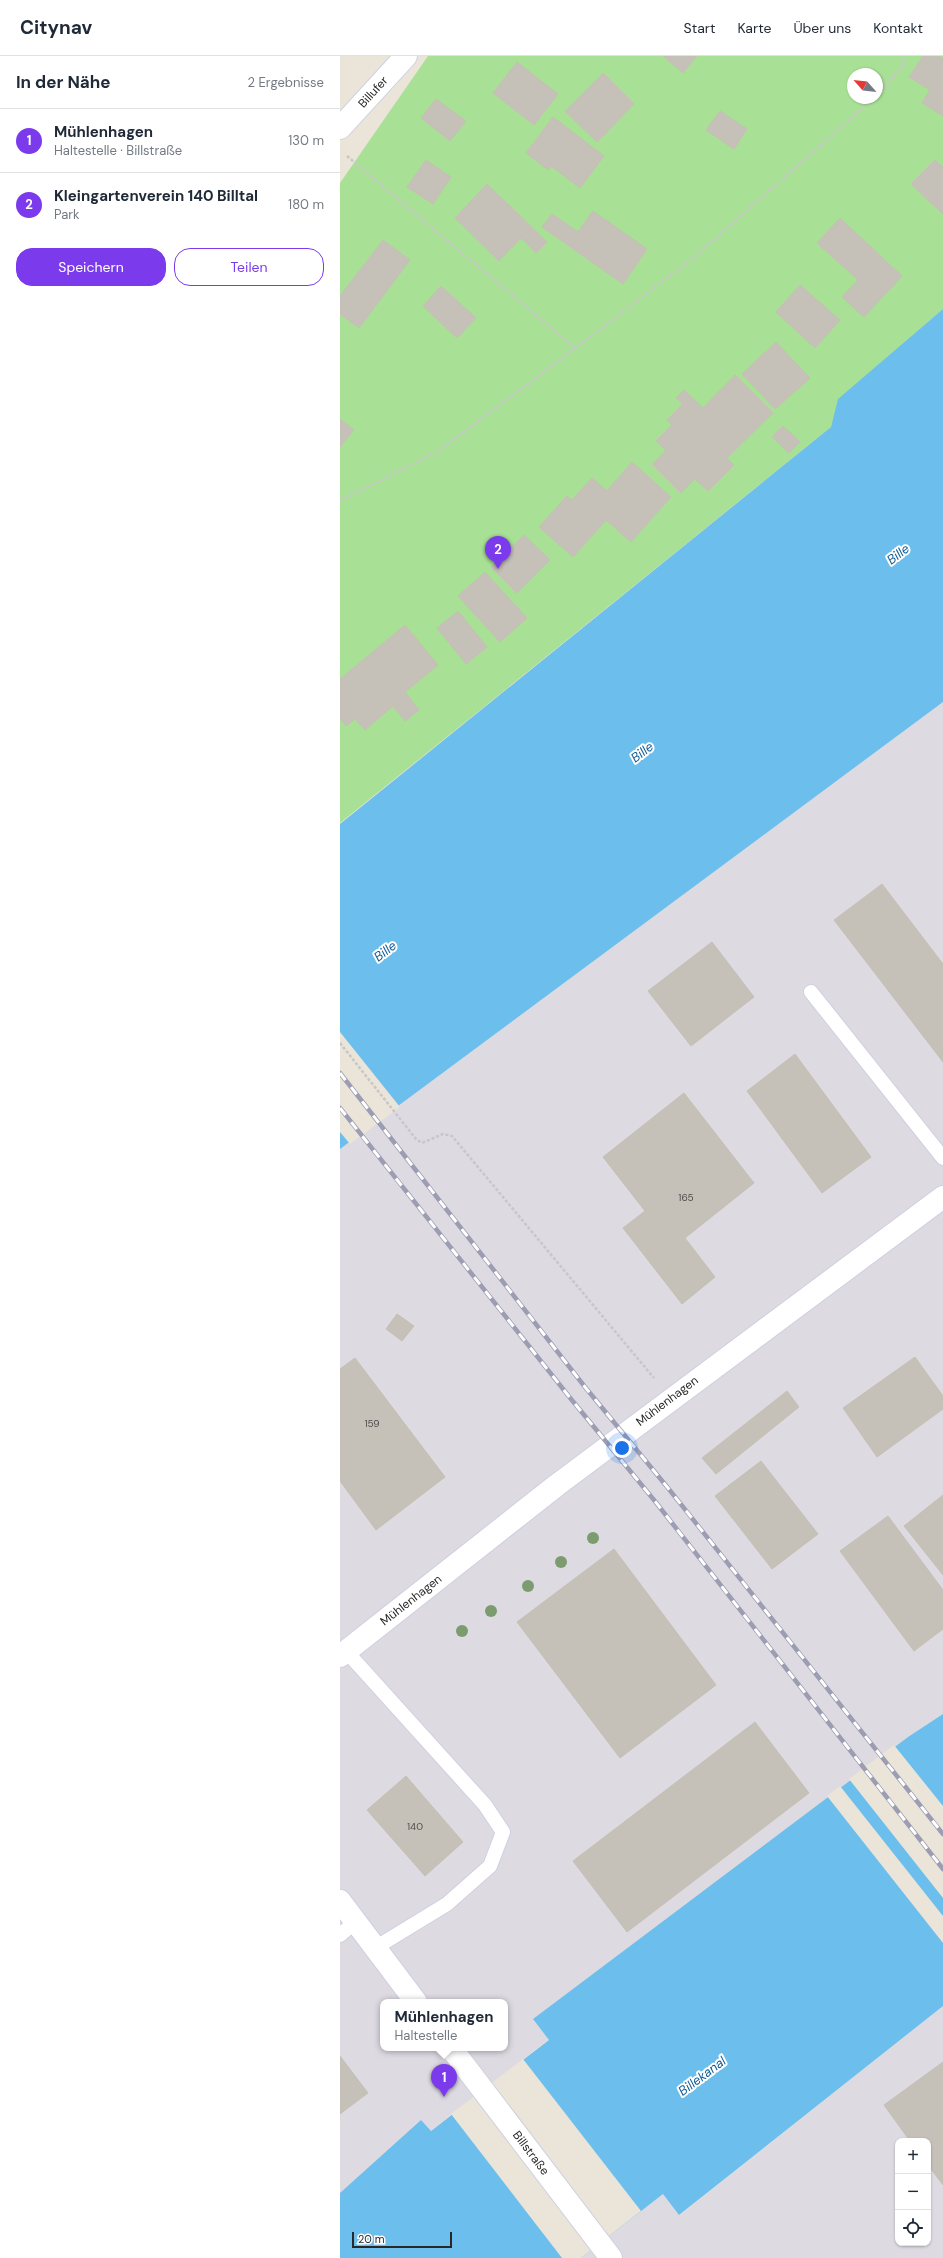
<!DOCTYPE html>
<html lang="de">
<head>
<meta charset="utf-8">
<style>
	:root { --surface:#fff; --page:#f6f6f7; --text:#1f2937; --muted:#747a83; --line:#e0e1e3; --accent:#7c3aed }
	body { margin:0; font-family:"DM Sans",sans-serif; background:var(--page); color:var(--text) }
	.controls { position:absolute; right:12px; bottom:12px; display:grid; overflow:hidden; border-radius:8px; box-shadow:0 1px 3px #0004 }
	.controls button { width:36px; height:36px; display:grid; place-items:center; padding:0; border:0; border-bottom:1px solid var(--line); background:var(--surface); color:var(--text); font:20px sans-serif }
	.compass { position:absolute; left:507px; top:12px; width:36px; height:36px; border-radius:50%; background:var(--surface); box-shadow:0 1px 3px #0004; rotate:297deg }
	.scale { position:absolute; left:12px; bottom:10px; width:100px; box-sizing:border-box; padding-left:4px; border:2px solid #282828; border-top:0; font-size:11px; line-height:14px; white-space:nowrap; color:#282828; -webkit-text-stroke:3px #fff; paint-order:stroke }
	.you { position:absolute; left:282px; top:1392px; width:14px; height:14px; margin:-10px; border:3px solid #fff; border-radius:50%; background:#1a73e8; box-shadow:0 0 0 6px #1a73e833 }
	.badge { display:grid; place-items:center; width:26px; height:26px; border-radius:50%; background:var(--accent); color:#fff; font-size:13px; font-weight:700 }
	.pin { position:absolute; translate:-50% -33px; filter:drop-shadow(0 1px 2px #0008) }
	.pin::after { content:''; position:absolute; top:21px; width:14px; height:12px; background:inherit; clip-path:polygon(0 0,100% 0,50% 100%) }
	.popup { position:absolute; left:40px; top:1943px; width:128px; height:52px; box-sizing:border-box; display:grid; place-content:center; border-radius:8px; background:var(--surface); filter:drop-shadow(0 1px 3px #0005); font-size:13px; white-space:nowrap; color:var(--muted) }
	.popup b { font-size:15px; color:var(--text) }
	.popup::after { content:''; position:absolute; left:50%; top:100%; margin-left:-8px; border:8px solid transparent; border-top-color:var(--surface) }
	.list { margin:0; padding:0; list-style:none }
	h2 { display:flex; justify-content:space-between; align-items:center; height:52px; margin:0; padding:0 16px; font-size:17px }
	h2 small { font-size:13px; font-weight:400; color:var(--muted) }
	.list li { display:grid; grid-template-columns:26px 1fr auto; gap:12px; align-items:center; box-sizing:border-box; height:64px; padding:0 16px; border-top:1px solid var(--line) }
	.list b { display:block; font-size:15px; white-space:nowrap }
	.list p { margin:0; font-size:13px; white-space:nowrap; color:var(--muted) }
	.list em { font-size:13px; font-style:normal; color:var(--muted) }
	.actions { display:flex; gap:8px; padding:12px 16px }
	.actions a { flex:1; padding:9px 0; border:1px solid var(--accent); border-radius:16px; text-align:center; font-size:14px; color:var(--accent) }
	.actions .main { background:var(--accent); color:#fff }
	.icon { flex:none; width:22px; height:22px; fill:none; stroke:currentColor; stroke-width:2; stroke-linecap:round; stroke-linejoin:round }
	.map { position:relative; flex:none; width:603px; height:2202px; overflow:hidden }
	header { display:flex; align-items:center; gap:24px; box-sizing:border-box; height:56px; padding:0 20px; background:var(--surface); border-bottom:1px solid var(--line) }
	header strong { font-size:19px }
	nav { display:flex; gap:22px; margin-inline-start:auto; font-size:14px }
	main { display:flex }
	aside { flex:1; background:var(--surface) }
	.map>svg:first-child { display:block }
	.industrial { fill:#dddae2; fill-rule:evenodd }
	.green { fill:#a8e195; fill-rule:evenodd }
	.water { fill:#6cbeec }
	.pier { fill:#eae4d9 }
	.building { fill:#c5c1b9; stroke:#c5c0b3 }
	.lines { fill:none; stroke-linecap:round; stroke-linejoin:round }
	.service-casing { stroke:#ced0e1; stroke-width:16 }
	.minor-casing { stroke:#ced0e1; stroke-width:24 }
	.tertiary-casing { stroke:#ced0e1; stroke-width:24 }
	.path { stroke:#c7c7c7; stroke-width:2.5; stroke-dasharray:3 2; stroke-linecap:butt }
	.service { stroke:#fff; stroke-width:14 }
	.minor { stroke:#fff; stroke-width:22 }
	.tertiary { stroke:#fff; stroke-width:22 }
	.rail-casing { stroke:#9c9db2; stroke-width:4.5 }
	.rail { stroke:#fff; stroke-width:3; stroke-dasharray:9; stroke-linecap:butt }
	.tree { fill:#7c9c70 }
	.labels { text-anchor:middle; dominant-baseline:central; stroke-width:4; stroke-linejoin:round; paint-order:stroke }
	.number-label { font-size:10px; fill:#4f4e4c }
	.street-label { font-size:12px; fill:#282828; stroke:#fff }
	.water-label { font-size:13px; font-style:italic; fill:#0f5a94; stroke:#fff }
</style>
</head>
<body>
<header>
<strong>Citynav</strong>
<nav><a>Start</a><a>Karte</a><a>Über uns</a><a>Kontakt</a></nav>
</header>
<main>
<aside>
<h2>In der Nähe<small>2 Ergebnisse</small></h2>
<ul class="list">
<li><span class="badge">1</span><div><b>Mühlenhagen</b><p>Haltestelle · Billstraße</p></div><em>130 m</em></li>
<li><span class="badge">2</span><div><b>Kleingartenverein 140 Billtal</b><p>Park</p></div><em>180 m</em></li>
</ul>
<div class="actions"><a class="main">Speichern</a><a>Teilen</a></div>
</aside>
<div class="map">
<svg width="603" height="2202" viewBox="0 0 603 2202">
	<rect width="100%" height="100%" fill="#eae4d9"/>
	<path class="industrial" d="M 603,646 L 603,1658 L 568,1681 L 193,1963 L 209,1983 L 90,2075 L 81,2064 L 0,2137 L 0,1093 ZM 43,1946 L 165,1946 L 165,1992 L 43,1992 Z
		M 603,1950 L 603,2202 L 241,2202 L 323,2138 L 340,2159 ZM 558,2085 L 588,2085 L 588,2187 L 558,2187 Z"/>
	<path class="green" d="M 88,0 L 603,0 L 603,253 L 499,343 L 491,371 L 0,767 L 0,127 ZM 513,18 L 537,18 L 537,42 L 513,42 Z"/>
	<path class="water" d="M 603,253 L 603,646 L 0,1093 L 0,768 L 491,371 L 498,343 Z
		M 603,1658 L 603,1950 L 339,2159 L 323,2138 L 241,2202 L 0,2202 L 0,2137 L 81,2064 L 91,2075 L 209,1984 L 193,1963 L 568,1681 Z"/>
	<path class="pier" d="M 0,976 L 60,1051 L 10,1088 L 0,1076 Z
		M 554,1689 L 603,1750 L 603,1842 L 509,1723 Z
		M 500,1730 L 603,1860 L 603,1887 L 487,1740 Z
		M 183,2003 L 301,2155 L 241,2202 L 222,2202 L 111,2058 Z"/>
	<path class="building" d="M 323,0 L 357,0 L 343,17 Z
		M 583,0 L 598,0 L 603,3 L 603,60 L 582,47 L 590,34 L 569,21 Z
		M 177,6 L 218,38 L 194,69 L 153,37 Z
		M 263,17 L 294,48 L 257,86 L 225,55 Z
		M 96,43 L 126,65 L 110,85 L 81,62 Z
		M 380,55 L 407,73 L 394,93 L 366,74 Z
		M 213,61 L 264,100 L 240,132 L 211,110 L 208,114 L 186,97 Z
		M 86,104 L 111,121 L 93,148 L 67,131 Z
		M 595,104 L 603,111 L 603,158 L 571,128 Z
		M 147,128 L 207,186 L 196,197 L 181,182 L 159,205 L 115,162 Z
		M 253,155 L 307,193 L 283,228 L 202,171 L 212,158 L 238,176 Z
		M 500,162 L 562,220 L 524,261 L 502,241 L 518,224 L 477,187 Z
		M 43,184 L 70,204 L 19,272 L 0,258 L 0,240 Z
		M 460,229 L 500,264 L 475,292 L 436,256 Z
		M 101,230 L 136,262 L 117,282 L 83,250 Z
		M 436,286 L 470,322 L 435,353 L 402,318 Z
		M 395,319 L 433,357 L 387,402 L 394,409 L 368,435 L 355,423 L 341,437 L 312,408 L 326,395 L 316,385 L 332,369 L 327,364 L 343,348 L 336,342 L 344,334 L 363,352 Z
		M 0,363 L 14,374 L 0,391 Z
		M 443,370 L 460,386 L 449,397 L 432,381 Z
		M 292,406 L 331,441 L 291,486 L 266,464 L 233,501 L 199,471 L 227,440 L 232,444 L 252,422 L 267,435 Z
		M 184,479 L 210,504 L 177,537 L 151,511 Z
		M 145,516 L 187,562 L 160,586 L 118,540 Z
		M 118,555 L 147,591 L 126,608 L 97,572 Z
		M 65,569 L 98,609 L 65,636 L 79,654 L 65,665 L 53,650 L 25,674 L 15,663 L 6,670 L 0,663 L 0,623 Z
		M 542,828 L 603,908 L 603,1006 L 494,864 Z
		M 372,886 L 414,941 L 351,990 L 308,935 Z
		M 455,998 L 531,1101 L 482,1137 L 407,1035 Z
		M 344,1037 L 414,1127 L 345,1182 L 375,1221 L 342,1248 L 283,1172 L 305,1155 L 263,1101 Z
		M 57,1258 L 74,1270 L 62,1285 L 46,1273 Z
		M 575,1301 L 603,1340 L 603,1353 L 537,1401 L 503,1352 Z
		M 15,1302 L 105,1421 L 36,1474 L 0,1425 L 0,1313 Z
		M 447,1335 L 459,1351 L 376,1418 L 362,1402 Z
		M 421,1405 L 478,1478 L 432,1513 L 375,1440 Z
		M 603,1439 L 603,1519 L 564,1470 Z
		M 548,1460 L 603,1534 L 603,1573 L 574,1595 L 500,1495 Z
		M 274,1493 L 376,1629 L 280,1702 L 177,1566 Z
		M 415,1666 L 469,1737 L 287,1876 L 233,1805 Z
		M 66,1720 L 123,1786 L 85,1820 L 27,1754 Z
		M 0,2000 L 28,2037 L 0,2058 Z
		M 603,2006 L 603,2129 L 588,2109 L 588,2085 L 570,2085 L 544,2049 Z"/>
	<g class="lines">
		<g class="service-casing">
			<path id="service" d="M 471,936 L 603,1102
				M 6,1595 L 145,1749 L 163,1776 L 150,1810 L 107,1848 L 35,1892
				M 0,1879 L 15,1866"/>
		</g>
		<g class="minor-casing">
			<path id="minor" d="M 0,72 L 66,0"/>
		</g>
		<g class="tertiary-casing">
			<path id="tertiary" d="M 0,1600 L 217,1429 L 603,1141
				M 0,1845 L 76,1946
				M 111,1992 L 271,2202"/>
		</g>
		<path class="path" d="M 537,39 L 564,9 L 563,0
			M 7,100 L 235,292
			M 0,445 L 98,395 L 184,331 L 352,203 L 534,42
			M 0,987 L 76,1083 L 82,1087 L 103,1078 L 112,1080 L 314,1322"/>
		<use href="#service" class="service"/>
		<use href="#minor" class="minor"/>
		<use href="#tertiary" class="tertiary"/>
		<g class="rail-casing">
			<path id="rail" d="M 0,1017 L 245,1331 L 328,1432 L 603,1778
				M 0,1052 L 231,1343 L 314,1444 L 603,1813"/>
		</g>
		<use href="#rail" class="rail"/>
	</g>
	<g class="tree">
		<circle cx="253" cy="1482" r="6"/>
		<circle cx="221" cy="1506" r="6"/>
		<circle cx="188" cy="1530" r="6"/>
		<circle cx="151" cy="1555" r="6"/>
		<circle cx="122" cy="1575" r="6"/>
	</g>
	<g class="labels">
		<g class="number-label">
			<text x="346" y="1141">165</text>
			<text x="32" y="1367">159</text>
			<text x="75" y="1770">140</text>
		</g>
		<g class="street-label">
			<text transform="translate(33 36) rotate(-48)">Billufer</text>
			<text transform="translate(327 1345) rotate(-37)">Mühlenhagen</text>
			<text transform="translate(71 1544) rotate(-38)">Mühlenhagen</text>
			<text transform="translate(191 2097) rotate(53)">Billstraße</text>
		</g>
		<g class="water-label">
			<text transform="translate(558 498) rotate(-38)">Bille</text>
			<text transform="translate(302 696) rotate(-38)">Bille</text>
			<text transform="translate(45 895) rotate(-38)">Bille</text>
			<text transform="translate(362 2020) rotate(-37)">Billekanal</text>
		</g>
	</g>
</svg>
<div class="controls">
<button>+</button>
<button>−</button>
<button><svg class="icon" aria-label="locate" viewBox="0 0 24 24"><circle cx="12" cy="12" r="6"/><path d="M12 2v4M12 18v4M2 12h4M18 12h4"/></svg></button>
</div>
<svg class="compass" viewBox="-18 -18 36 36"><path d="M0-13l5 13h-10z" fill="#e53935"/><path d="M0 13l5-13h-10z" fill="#747a83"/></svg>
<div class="scale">20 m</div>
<div class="you"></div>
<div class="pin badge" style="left:104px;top:2041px">1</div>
<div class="popup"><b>Mühlenhagen</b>Haltestelle</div>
<div class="pin badge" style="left:158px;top:513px">2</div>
</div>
</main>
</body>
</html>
